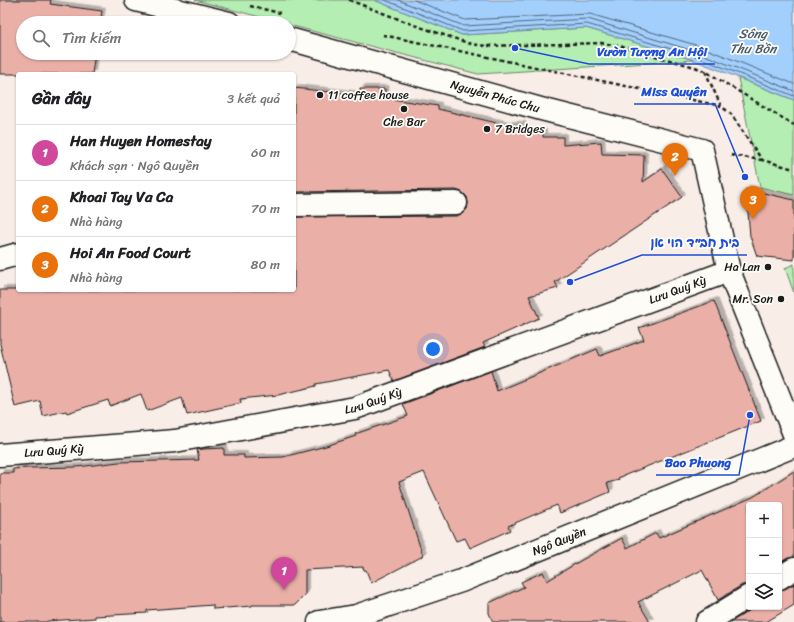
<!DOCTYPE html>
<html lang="vi">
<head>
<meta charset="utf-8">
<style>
	:root { --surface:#fff; --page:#f6f6f6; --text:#202124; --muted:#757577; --line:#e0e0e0; --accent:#1c1c1c }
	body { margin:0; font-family:Sriracha,"Playpen Sans Hebrew",sans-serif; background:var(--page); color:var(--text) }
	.controls { position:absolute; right:12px; bottom:12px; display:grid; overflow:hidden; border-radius:4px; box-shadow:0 1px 3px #0004 }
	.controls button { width:36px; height:36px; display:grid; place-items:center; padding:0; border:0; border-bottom:1px solid var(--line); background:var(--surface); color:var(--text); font:20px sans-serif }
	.you { position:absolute; left:433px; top:349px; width:14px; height:14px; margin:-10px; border:3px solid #fff; border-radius:50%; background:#1a73e8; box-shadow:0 0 0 6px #1a73e833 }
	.badge { display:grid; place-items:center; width:26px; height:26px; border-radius:50%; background:var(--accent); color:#fff; font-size:13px; font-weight:700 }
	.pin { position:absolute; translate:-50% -33px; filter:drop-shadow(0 1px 2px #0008) }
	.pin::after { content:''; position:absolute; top:21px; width:14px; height:12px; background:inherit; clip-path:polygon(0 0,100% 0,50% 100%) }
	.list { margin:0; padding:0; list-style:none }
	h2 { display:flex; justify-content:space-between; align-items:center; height:52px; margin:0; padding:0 16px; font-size:17px }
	h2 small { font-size:13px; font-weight:400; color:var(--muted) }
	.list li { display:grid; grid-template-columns:26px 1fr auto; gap:12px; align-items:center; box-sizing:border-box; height:56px; padding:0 16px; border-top:1px solid var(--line) }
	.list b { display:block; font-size:15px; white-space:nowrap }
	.list p { margin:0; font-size:13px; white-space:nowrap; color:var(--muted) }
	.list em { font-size:13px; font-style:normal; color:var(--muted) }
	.icon { flex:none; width:22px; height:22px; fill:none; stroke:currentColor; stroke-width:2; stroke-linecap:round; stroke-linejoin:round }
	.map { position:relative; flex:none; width:794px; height:622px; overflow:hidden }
	.search { position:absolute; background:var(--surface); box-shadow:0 1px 3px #0004; left:16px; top:16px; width:280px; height:44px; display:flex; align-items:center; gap:10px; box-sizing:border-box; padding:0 14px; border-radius:22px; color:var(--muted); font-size:15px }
	.panel { position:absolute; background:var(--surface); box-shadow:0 1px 3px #0004; left:16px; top:72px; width:280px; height:220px; border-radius:4px }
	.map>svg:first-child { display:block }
	.green { fill:#b4eeb2; stroke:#688567 }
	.water { fill:#a3cffd; stroke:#6d87a3 }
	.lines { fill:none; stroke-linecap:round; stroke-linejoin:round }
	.shore { stroke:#526476; stroke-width:1 }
	.building { fill:#eab0a8; stroke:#1c1c1c; filter:url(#shadow) }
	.street-casing { stroke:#1c1c1c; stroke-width:25 }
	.path { stroke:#1c1c1c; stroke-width:2.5; stroke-dasharray:4 3; stroke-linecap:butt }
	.street { stroke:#fdfcf7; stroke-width:22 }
	.poi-dot { fill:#1c1c1c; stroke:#fdfcf7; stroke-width:1.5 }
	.labels { text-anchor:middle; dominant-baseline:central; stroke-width:3.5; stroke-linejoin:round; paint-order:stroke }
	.poi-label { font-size:12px; fill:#1c1c1c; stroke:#fdfcf7; text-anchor:start }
	.street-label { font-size:12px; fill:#1c1c1c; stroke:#fdfcf7 }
	.water-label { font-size:13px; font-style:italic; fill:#4b5b6b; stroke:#fdfcf7 }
	.leader { fill:none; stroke:#1d4ed8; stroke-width:1.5 }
	.callout-dot { fill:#1d4ed8; stroke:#fdfcf7; stroke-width:1.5 }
	.callout-label { font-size:13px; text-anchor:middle; font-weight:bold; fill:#1d4ed8; stroke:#fdfcf7; stroke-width:3.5; stroke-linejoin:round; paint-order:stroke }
</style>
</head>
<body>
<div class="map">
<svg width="794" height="622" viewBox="0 0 794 622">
	<defs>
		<filter id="shadow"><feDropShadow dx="3.5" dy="-3.5" stdDeviation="0" flood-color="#0004"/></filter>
	</defs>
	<rect width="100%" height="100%" fill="#f9ede7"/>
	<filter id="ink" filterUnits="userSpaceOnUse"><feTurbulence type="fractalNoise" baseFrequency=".025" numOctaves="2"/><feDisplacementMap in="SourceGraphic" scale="8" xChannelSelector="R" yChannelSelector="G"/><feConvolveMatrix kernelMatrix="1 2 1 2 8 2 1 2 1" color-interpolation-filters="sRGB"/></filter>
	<g filter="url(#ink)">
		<path class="green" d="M 195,0 L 374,0 L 462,35 L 586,28 L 694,60 L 478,74 L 289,25 L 289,23 L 283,23 Z
			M 738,78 L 794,100 L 794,195 L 760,187 Z
			M 794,264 L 794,293 L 785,268 Z"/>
		<path class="water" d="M 374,0 L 794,0 L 794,100 L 694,60 L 586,28 L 462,35 Z"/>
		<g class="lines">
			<path class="shore" d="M 385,0 L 463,31 L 587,24 L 695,56 L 794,96
				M 398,0 L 464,26 L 588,19 L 697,52 L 794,91
				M 414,0 L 465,20 L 590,14 L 699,46 L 794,84"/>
		</g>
		<path class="building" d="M 0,0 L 51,0 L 50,4 L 102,11 L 100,23 L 23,23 L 23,53 L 95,53 L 92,74 L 0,74 Z
			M 294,88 L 360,95 L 360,89 L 385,89 L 385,98 L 438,106 L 438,109 L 505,125 L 522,125 L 522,133 L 543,133 L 543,137 L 563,137 L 563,145 L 601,142 L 602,154 L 644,155 L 643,182 L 662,169 L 682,197 L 555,282 L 558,288 L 529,296 L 539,318 L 483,343 L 485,347 L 394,381 L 389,370 L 316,384 L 316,386 L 278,395 L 240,399 L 241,403 L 187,415 L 182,398 L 147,411 L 141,394 L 110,406 L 108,400 L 67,413 L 66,411 L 43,416 L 40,401 L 15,407 L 0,344 L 0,290 L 294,290 L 294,217 L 456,216 L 462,214 L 467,209 L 468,203 L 467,197 L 462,192 L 456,190 L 294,192 Z
			M 746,189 L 794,200 L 794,260 L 757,256 L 750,236 Z
			M 714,301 L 761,421 L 618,478 L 619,480 L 607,483 L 610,492 L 560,513 L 557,505 L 508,526 L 510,530 L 470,548 L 465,538 L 456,541 L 424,472 L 399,482 L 423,556 L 371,583 L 366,570 L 364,570 L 363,567 L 305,570 L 305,595 L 295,605 L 252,605 L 252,606 L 213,609 L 213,605 L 147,610 L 147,613 L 95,616 L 95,618 L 47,621 L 47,622 L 0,622 L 0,473 L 13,473 L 13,469 L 29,468 L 77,467 L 119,462 L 199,460 L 197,450 L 203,449 L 224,448 L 224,455 L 244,455 L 244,458 L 283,457 L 326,446 L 356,436 L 355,434 L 408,416 L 403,404 L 491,371 L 497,391 L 597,349 L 600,356 L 644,340 L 639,328 Z
			M 794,471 L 794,557 L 788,558 L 779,563 L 779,505 L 749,505 L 749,584 L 742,585 L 718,600 L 702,570 L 638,602 L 650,622 L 493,622 L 489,613 L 489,603 L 524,587 L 521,582 L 543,572 L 547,581 L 580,561 L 622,538 L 627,548 L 656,533 L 659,538 L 753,497 Z
			M 794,584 L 794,605 L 766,622 L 731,622 L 755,607 L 779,607 L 779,590 L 785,589 Z"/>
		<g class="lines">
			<g class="street-casing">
				<g id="street">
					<path d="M 136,0 L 229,23"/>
					<path id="s1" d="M 289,39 L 541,109 L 702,150 L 729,271 L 794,434"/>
					<path d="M 294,205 L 456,203"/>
					<path d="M 0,259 L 18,254"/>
					<path id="s2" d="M 0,455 L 175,441 L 355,408 L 729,271"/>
					<path d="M 779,578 L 794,569"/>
					<path id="s3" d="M 319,622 L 356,616 L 461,581 L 794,446"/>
					<path d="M 707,622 L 749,596"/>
				</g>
			</g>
			<path class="path" d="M 349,0 L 414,25 L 471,44 L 486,46 L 602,43 L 619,46 L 695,67 L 705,71 L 794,125
				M 250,6 L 280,13
				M 383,35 L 721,106
				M 705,71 L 721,106 L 731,114 L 762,160 L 794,169
				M 731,155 L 761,160"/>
			<use href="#street" class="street"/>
		</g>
	</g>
	<g class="poi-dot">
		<circle cx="320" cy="95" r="4"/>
		<circle cx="404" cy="109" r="4"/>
		<circle cx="487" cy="129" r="4"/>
		<circle cx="768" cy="267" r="4"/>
		<circle cx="781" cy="299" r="4"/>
	</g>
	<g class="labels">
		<g class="poi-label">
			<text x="328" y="95">11 coffee house</text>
			<text x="404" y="122" text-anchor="middle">Che Bar</text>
			<text x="495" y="129">7 Bridges</text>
			<text x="760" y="267" text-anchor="end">Ha Lan</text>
			<text x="773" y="299" text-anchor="end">Mr. Son</text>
		</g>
		<g class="street-label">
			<text stroke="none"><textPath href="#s1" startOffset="214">Nguyễn Phúc Chu</textPath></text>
			<text stroke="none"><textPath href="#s2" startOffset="702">Lưu Quý Kỳ</textPath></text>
			<text stroke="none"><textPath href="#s2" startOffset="378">Lưu Quý Kỳ</textPath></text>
			<text stroke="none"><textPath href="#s2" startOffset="54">Lưu Quý Kỳ</textPath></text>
			<text stroke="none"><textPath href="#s3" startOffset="254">Ngô Quyền</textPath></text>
		</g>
		<g class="water-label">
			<text x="753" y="33">Sông<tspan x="753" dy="15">Thu Bồn</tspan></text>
		</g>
	</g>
	<path class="leader" d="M515 48L589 64H715M745 177L715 104H634M570 282L642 255H747M750 415L739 475H656"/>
	<g class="callout-dot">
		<circle cx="515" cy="48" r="4"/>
		<circle cx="745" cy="177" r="4"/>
		<circle cx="570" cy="282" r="4"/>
		<circle cx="750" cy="415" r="4"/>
	</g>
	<g class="callout-label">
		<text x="652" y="56">Vườn Tượng An Hội</text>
		<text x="674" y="96">Miss Quyên</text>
		<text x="695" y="247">בית חב"ד הוי אן</text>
		<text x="698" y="467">Bao Phuong</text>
	</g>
</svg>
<div class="controls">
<button>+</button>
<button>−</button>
<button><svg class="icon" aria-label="layers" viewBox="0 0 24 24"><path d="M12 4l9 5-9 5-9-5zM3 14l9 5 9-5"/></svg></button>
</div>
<div class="you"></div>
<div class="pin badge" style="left:284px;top:590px;background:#d1479c">1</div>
<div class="pin badge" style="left:675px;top:176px;background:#e8710a">2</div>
<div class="pin badge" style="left:753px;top:219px;background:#e8710a">3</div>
<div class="search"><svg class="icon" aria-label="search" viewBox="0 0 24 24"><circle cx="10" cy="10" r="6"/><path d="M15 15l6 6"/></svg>Tìm kiếm</div>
<section class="panel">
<h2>Gần đây<small>3 kết quả</small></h2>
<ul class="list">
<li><span class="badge" style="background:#d1479c">1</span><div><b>Han Huyen Homestay</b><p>Khách sạn · Ngô Quyền</p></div><em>60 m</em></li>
<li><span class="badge" style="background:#e8710a">2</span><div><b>Khoai Tay Va Ca</b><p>Nhà hàng</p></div><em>70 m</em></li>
<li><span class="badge" style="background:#e8710a">3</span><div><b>Hoi An Food Court</b><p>Nhà hàng</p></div><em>80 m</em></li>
</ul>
</section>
</div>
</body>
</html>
